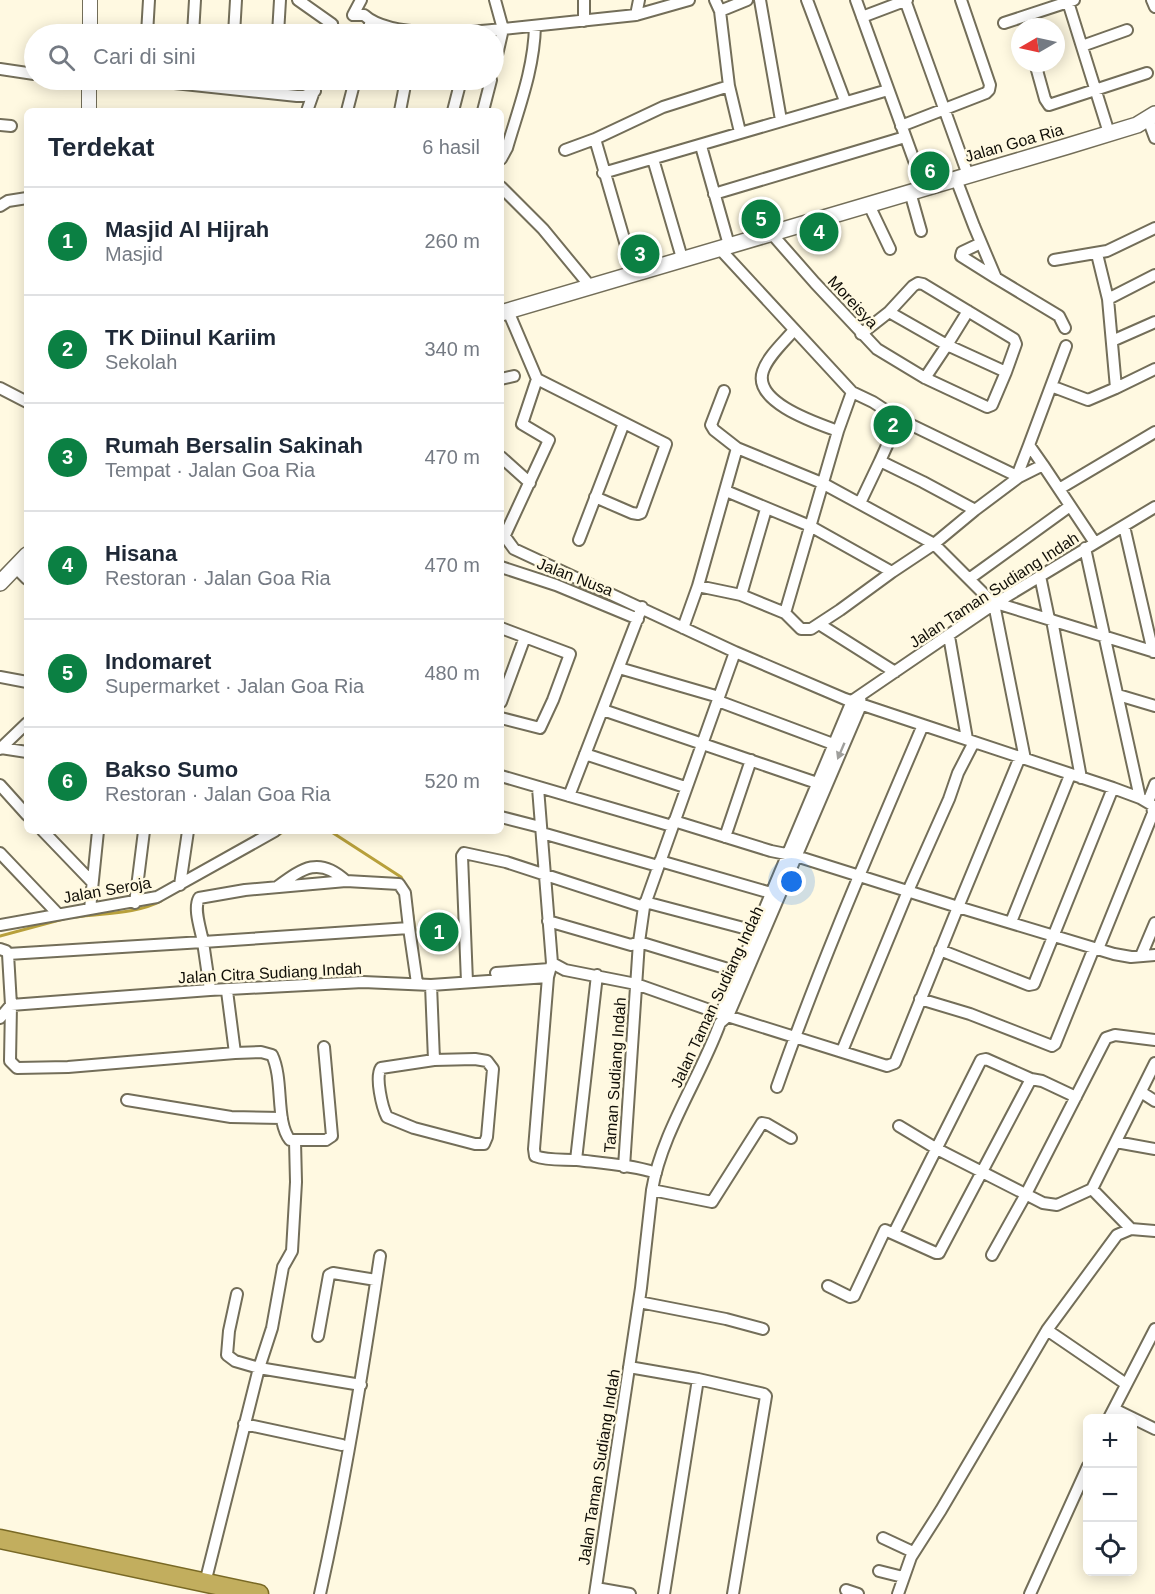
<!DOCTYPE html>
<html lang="id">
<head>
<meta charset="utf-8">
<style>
	:root { --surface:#fff; --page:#f6f6f7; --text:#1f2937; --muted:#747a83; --line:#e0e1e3; --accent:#0b8043 }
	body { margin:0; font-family:Arial,sans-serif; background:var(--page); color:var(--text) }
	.controls { position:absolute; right:18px; bottom:18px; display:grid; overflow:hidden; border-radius:9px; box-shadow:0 3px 15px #0003 }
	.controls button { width:54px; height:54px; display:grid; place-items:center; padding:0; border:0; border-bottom:2px solid var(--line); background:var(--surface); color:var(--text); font:30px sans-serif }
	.compass { position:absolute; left:1011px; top:18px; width:54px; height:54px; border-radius:50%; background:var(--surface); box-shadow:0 3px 15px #0003; rotate:261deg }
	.you { position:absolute; left:792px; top:882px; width:21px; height:21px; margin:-15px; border:4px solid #fff; border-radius:50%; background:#1a73e8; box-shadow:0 0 0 9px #1a73e833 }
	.badge { display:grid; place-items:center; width:39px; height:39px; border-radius:50%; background:var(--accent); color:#fff; font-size:20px; font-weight:700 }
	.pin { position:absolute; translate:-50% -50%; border:3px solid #fff; box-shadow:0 2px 6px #0006 }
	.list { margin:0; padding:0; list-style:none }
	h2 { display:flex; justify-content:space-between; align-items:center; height:78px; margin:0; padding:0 24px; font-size:26px }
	h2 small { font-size:20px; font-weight:400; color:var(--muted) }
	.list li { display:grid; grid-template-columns:39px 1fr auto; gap:18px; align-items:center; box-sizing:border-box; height:108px; padding:0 24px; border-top:2px solid var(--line) }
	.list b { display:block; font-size:22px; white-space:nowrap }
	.list p { margin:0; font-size:20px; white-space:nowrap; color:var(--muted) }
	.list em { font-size:20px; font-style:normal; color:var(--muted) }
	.icon { flex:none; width:33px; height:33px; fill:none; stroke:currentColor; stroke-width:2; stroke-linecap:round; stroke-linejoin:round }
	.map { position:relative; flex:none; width:1155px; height:1594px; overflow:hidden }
	.search { position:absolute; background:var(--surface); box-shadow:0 3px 15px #0003; left:24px; top:24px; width:480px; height:66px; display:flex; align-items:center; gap:15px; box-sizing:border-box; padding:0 21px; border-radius:33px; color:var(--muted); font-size:22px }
	.panel { position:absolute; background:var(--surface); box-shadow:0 3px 15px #0003; left:24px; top:108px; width:480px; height:726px; border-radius:9px }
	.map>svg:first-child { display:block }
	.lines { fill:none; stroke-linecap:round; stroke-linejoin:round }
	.stream { stroke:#b8a03b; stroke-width:3 }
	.minor-casing { stroke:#736e59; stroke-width:14 }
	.tertiary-casing { stroke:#736e59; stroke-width:16 }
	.secondary-casing { stroke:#736e59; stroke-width:18 }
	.trunk-casing { stroke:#796925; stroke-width:21 }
	.minor { stroke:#fff; stroke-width:10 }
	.tertiary { stroke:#fff; stroke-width:14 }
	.secondary { stroke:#fff; stroke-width:15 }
	.trunk { stroke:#c2ae5e; stroke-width:18 }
	.oneway { fill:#9f9f9c }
	.labels { text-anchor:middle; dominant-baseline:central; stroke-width:5; stroke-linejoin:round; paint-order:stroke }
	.street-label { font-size:16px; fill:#100e07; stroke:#fff9e1 }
</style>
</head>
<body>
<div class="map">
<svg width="1155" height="1594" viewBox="0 0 1155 1594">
	<rect width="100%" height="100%" fill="#fff9e1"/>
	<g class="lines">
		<path class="stream" d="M 330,831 L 401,877 L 408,890
			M 276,836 L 285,831
			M 410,896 L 415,931
			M 76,917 C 103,913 137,914 161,901
			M 0,936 L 67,918"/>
		<g class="minor-casing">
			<path id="minor" d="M 298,0 L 332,24 L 328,34
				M 584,0 L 584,21
				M 715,0 L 720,11 L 729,86 L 740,132
				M 760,0 L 781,120
				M 807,0 L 845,101
				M 856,0 L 924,188
				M 905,0 L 968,175
				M 1152,0 L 1155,7
				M 1068,2 L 1109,133
				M 720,11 L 747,0
				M 353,15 L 364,15 C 390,39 468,33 503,29 L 495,0
				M 353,15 L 361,0
				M 636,15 L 639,0
				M 862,17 L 907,0
				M 1004,23 L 1074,0
				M 147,34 L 149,0
				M 193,34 L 195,0
				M 234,34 L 236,0
				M 278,34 L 280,0
				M 367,34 L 371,21
				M 1082,46 L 1127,30
				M 1035,63 L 1045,99 L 1049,105 L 1147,73
				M 494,68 L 503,29 L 636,15 L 689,0
				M 0,69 L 34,74
				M 67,80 L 89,83
				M 146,80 L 297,96 L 304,96 L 315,91
				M 274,93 L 275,80
				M 307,111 L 318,80
				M 347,111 L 355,80
				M 400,111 L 406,80
				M 453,111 L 461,80
				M 483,111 L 491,80
				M 1148,119 L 1155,138
				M 0,125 L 11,126
				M 901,126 L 986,93 L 989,90 L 990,85 L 961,0
				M 595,139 L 663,107 L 729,86
				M 701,146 L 729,245
				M 565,150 L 595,139 L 634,273
				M 501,159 L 507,148 C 519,107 534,69 535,26
				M 653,159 L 682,258
				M 603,173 L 888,90
				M 956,179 L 974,226 L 996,278 L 1059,316 L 1065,328
				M 501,187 L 543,229 L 590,286
				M 910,192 L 921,231
				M 714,194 L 905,137
				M 869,205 L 890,249
				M 0,206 L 8,201 L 27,198
				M 771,233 L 815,283 L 877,349 L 925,378 L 987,407 L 992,405 L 1006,372 L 947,345 L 925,378
				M 981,243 L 962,252 L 961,256 L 996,278
				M 719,248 L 852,392 L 873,402 L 899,419 L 1019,477 L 1043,465 L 1095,543
				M 1054,260 L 1107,251 L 1155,228
				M 1108,299 L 1155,275
				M 508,311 L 537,379 L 666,444 L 641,513 L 638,514 L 632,513 L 595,497
				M 889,312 L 913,286 L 918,283 L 923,284 L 1014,339 L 1016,344 L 1006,372
				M 794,330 C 784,342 768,356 763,371 C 752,402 816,423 838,431 L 852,392
				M 861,334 L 889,312 L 947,345 L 968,311
				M 1112,341 L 1155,322
				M 501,379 L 514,376
				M 1051,386 L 1088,400 L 1116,388 L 1108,299 L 1097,254
				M 0,388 L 27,402
				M 1116,388 L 1155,369
				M 724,391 L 711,425 L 714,430 L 737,448
				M 899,419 L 880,461 L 923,482 L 975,510 L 1019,477
				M 838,431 L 785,613 L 801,629 L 811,629 L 840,610 L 892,572 L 934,544 L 975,510
				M 501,457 L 530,483
				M 1043,465 L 1029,445 L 1066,346
				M 1017,476 L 1029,445
				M 1059,489 L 1155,432
				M 726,491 L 810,526 L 892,572
				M 860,503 L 880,461
				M 1124,526 L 1153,652
				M 501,531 L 514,549 L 735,652
				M 505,535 L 549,440 L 522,424 L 537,379
				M 579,540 L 624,423
				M 1085,548 L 1140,798
				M 15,567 L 27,579
				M 501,567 L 556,585 L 638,619
				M 1040,576 L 1049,619
				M 969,579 L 1070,506
				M 698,586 L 737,448 L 822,483 L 934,544 L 994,604 L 1025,759
				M 741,595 L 766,509
				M 996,603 L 1155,652
				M 1052,620 L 1081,778
				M 819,624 L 895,672
				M 501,628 L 570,654 L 553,700 L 540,728 L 501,718
				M 683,628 L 698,586 L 741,595 L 785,613
				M 949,636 L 967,739
				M 619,668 L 719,697
				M 0,677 L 27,682
				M 1118,695 L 1155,706
				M 718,701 L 833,744
				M 501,702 L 525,637
				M 603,710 L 817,783
				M 923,725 L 1113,788 L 1140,798 L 1152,805 L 1153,813 L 1098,949
				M 1,748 L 27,752
				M 0,749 L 27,723
				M 585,754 L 685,787
				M 1020,757 L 958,907 L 1114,954 L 1131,957 L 1155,955
				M 501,776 L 672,826
				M 0,785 L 27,815
				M 538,788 L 552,963 L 548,977 L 534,1149 L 535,1156 C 548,1161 564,1159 577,1160 C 602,1163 632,1165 656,1173
				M 569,796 L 642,607
				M 1148,802 L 1155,784
				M 501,817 L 540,827
				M 43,831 L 92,882
				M 542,833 L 658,866
				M 725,837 L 751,760
				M 0,853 L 58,914
				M 660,861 L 771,893
				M 180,885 L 188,831
				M 277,887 C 303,868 319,856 346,881
				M 645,902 L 755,931
				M 135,903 L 144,831
				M 90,909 L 98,831
				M 548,921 L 631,945 L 639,942 L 738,972
				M 1011,922 L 1070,775
				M 0,925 L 157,897 L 275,831
				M 0,949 L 6,951 L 8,954 L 11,1005 L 10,1061 L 17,1068 L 68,1067 L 235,1053
				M 940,950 L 1029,985 L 1034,984 L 1113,788
				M 8,954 L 203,942 C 201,930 193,909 199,898 L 245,890 L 346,881 L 399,884 L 405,893 L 409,928
				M 1141,956 L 1155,923
				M 552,963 L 565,970 L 636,984 L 721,1014 L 887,1066 L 895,1063 L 958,907 L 796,856 L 771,851 L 674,821
				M 496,973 L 550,969
				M 467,982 L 462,856 L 464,853 L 506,862 L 644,907
				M 431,985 L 434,1060
				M 210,990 L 203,942 L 409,928 L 417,983
				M 227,991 L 235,1053 L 261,1052 L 272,1055 C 284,1080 275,1121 290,1140 L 326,1140 L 332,1136 L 324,1047
				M 920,999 L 970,1014 L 1052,1046 L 1055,1044 L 1094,948
				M 723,1008 L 852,701 L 994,604 L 1155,507
				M 0,1018 L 11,1005 L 210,990 L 363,982 L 431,985 L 548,977
				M 842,1051 L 908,891 L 949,799 L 958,773 L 974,742
				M 475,1059 L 487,1061 L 493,1069 L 487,1137 L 484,1144 L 475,1144 L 414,1128 L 387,1117 C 382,1107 375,1077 381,1068 L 434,1060 Z
				M 1141,1092 L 1155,1101
				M 127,1100 L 231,1117 L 282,1118
				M 899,1126 L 937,1149 L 1043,1203 L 1057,1205 L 1092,1189 L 1131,1229
				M 1116,1142 L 1155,1149
				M 576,1160 L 597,975
				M 624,1167 L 639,942 L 644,907 L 735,652 L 845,699 L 923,725 C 872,845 820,964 777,1087
				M 1092,1189 L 1155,1063
				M 652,1190 L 712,1202 L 762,1123 L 767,1124 L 791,1138
				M 894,1233 L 981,1060 L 986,1059 L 1031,1079
				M 992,1255 L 1026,1194 L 1106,1038 L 1115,1035 L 1155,1040
				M 828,1286 L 850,1297 L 854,1296 L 885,1230 L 936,1253 L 939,1253 L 1031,1079 L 1042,1081 L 1076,1097
				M 237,1294 L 229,1331 L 227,1355 L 235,1361 L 259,1368 L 272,1328 L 283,1267 L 292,1251 L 296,1182 L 295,1141
				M 639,1302 L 726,1319 L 763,1329
				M 1047,1330 L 1126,1384
				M 318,1336 L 329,1275 L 333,1273 L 376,1280
				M 629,1367 L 698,1379 L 764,1394 L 766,1396 L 733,1594
				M 1114,1409 L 1155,1429
				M 1109,1418 L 1155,1329
				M 244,1424 L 342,1445
				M 883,1538 L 913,1552
				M 879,1571 L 903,1577
				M 205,1583 L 259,1368 L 361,1385
				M 596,1588 L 630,1594
				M 846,1590 L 858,1594
				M 320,1594 C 345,1482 363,1369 380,1256
				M 595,1594 L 641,1288 L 652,1190 C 662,1132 700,1078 720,1023 L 728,1016 L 861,705 L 860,697
				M 664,1594 L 698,1379
				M 898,1594 L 911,1557 L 941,1510 L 1047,1330 L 1117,1235 L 1131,1229 L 1155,1231
				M 1030,1594 L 1088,1466"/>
		</g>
		<g class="tertiary-casing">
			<path id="tertiary" d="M 90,34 L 90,0
				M 89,111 L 89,80"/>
		</g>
		<g class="secondary-casing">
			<path id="secondary" d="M 501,313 L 1068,146 L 1137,125 L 1155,114
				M 0,583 L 27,555"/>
		</g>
		<g class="trunk-casing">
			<path id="trunk" d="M 0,1539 L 259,1594"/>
		</g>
		<use href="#minor" class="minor"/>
		<use href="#tertiary" class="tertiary"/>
		<use href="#secondary" class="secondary"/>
		<use href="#trunk" class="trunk"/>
	</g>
	<defs><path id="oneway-solid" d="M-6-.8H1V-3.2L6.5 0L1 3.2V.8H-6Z" transform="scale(1.5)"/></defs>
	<use class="oneway" href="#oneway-solid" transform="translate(841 751) rotate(113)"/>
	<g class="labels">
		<g class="street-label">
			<text transform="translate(1014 143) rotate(-16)">Jalan Goa Ria</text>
			<text transform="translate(853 302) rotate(47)">Moreisya</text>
			<text transform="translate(575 577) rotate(21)">Jalan Nusa</text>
			<text transform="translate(994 590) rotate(-33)">Jalan Taman Sudiang Indah</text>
			<text transform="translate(107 890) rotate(-10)">Jalan Seroja</text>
			<text transform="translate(270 973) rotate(-3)">Jalan Citra Sudiang Indah</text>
			<text transform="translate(717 997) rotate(-65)">Jalan Taman Sudiang Indah</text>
			<text transform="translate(615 1075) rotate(-86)">Taman Sudiang Indah</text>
			<text transform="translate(599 1467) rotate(-81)">Jalan Taman Sudiang Indah</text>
		</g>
	</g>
</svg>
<div class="controls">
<button>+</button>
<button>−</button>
<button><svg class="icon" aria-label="locate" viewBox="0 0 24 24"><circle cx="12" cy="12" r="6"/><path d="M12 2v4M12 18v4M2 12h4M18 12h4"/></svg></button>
</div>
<svg class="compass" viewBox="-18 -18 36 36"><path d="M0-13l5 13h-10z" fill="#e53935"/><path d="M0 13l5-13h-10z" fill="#747a83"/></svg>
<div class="you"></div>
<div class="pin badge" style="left:439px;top:932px">1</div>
<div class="pin badge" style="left:893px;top:425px">2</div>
<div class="pin badge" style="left:640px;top:254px">3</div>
<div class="pin badge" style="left:819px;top:232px">4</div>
<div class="pin badge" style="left:761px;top:219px">5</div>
<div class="pin badge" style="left:930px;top:171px">6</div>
<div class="search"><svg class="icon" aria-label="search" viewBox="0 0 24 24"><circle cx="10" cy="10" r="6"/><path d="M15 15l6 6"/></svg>Cari di sini</div>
<section class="panel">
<h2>Terdekat<small>6 hasil</small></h2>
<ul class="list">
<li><span class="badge">1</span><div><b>Masjid Al Hijrah</b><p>Masjid</p></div><em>260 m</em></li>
<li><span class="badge">2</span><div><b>TK Diinul Kariim</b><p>Sekolah</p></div><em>340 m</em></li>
<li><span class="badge">3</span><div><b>Rumah Bersalin Sakinah</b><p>Tempat · Jalan Goa Ria</p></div><em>470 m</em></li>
<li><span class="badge">4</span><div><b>Hisana</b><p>Restoran · Jalan Goa Ria</p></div><em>470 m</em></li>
<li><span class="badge">5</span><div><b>Indomaret</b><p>Supermarket · Jalan Goa Ria</p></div><em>480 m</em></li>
<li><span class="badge">6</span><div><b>Bakso Sumo</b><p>Restoran · Jalan Goa Ria</p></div><em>520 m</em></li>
</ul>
</section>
</div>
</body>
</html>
